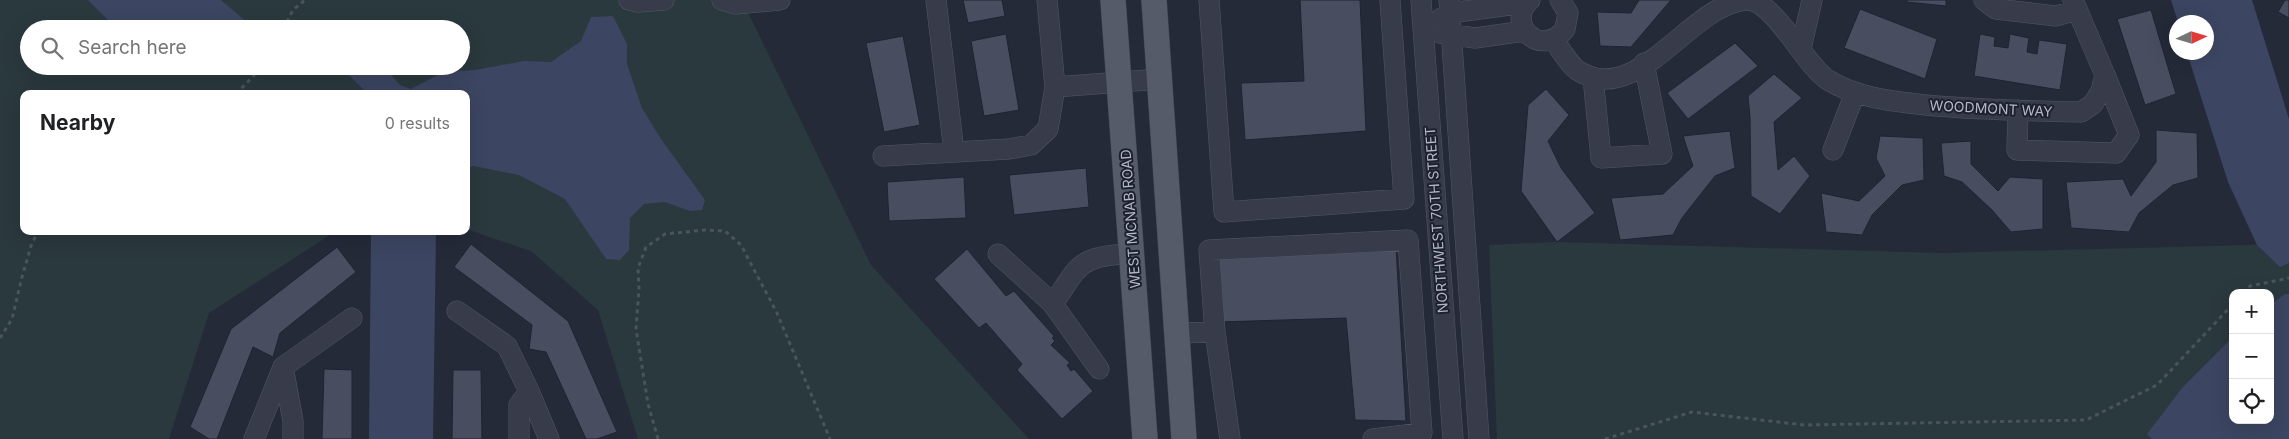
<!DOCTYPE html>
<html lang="en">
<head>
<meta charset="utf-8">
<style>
	:root { --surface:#fff; --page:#f6f6f6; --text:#202124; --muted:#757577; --line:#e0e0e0 }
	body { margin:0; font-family:Inter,sans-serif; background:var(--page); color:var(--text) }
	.controls { position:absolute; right:15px; bottom:15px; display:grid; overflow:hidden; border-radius:10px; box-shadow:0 5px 20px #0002 }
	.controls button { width:45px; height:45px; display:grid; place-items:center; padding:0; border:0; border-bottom:1px solid var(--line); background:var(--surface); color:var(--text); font:25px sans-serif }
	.compass { position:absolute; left:2169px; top:15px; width:45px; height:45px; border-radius:50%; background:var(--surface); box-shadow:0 5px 20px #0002; rotate:86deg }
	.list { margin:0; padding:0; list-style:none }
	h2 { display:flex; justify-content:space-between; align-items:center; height:65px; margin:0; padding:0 20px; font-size:21px }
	h2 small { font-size:16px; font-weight:400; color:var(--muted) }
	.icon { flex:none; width:28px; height:28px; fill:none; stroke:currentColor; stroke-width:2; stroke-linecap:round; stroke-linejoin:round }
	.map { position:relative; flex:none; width:2289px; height:439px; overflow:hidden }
	.search { position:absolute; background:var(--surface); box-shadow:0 5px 20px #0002; left:20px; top:20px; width:450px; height:55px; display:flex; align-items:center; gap:12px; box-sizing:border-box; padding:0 18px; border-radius:28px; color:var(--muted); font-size:19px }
	.panel { position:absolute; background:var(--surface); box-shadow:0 5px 20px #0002; left:20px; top:90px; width:450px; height:145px; border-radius:10px }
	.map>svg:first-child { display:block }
	.green { fill:#2a393e; fill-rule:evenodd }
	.water { fill:#3c4561 }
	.building { fill:#494d60; stroke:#1f2331 }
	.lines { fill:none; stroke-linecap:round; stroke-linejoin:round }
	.minor-casing { stroke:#535765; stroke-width:21 }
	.major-casing { stroke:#414553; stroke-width:26 }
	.path { stroke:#48565c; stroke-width:3; stroke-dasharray:4 4; stroke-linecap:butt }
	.minor { stroke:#383c4a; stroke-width:20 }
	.major { stroke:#565b6a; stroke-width:25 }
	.labels { text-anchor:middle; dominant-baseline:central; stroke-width:4; stroke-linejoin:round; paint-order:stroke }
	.street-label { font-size:14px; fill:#b4b7c6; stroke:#1d212f }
</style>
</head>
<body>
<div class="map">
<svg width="2289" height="439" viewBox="0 0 2289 439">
	<rect width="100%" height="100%" fill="#252a39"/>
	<path class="green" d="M 0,0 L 742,0 L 871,265 L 1029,439 L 638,439 L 598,310 L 531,251 L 466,229 L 466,94 L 24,94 L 24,231 L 336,231 L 209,313 L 169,439 L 0,439 ZM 29,29 L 461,29 L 461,66 L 29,66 Z
		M 1557,242 L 1941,253 L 2289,244 L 2289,439 L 1497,439 L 1489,245 ZM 2233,293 L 2270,293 L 2270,420 L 2233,420 Z"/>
	<path class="water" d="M 88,0 L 221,0 L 255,29 L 130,29 L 109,21 Z
		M 2171,0 L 2252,0 L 2289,119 L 2289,263 L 2280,267 L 2257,245 L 2228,182 L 2187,53 L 2206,52 L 2206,22 L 2178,22 Z
		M 613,16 L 627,44 L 627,64 L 642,108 L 661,139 L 705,200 L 702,210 L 690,211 L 665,202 L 644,204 L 630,218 L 629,250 L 620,260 L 606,259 L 565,199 L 519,175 L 473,166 L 466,169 L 466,94 L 368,94 L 340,66 L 383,66 L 400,85 L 411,89 L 443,72 L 475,70 L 524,61 L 551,62 L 581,41 L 591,17 Z
		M 371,231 L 436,231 L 433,439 L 369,439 Z
		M 2285,294 L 2289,294 L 2289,439 L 2152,439 L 2147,434 L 2182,388 L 2233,337 L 2233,420 L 2270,420 L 2270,305 Z"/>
	<path class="building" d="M 963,0 L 1002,0 L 1005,16 L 968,23 Z
		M 1300,0 L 1360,0 L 1366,131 L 1245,140 L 1241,83 L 1304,81 Z
		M 1639,0 L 1671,0 L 1631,47 L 1600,46 L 1597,12 L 1631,13 Z
		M 1907,0 L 1946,0 L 1946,6 L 1907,2 Z
		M 2285,0 L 2289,0 L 2289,18 L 2278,12 Z
		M 1860,9 L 1937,39 L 1925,79 L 1844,48 Z
		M 2151,10 L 2176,94 L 2145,105 L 2117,19 Z
		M 1006,34 L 1019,110 L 984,116 L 971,41 Z
		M 1980,34 L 1995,37 L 1994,46 L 2008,48 L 2010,34 L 2029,38 L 2027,52 L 2037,54 L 2039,40 L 2067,44 L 2060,90 L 1974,76 Z
		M 903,36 L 920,125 L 884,132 L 866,43 Z
		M 1735,43 L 1758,66 L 1688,119 L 1667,93 Z
		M 1774,74 L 1802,98 L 1774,122 L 1778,170 L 1794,156 L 1810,176 L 1780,214 L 1751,196 L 1750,118 L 1748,96 Z
		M 1546,89 L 1569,115 L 1548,141 L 1561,168 L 1595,213 L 1557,242 L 1521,191 L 1528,105 Z
		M 2156,130 L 2197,133 L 2198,178 L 2173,185 L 2139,213 L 2129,232 L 2071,228 L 2066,182 L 2123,179 L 2131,196 L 2156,162 Z
		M 1730,131 L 1735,168 L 1715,176 L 1682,218 L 1673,235 L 1620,240 L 1611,198 L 1663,194 L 1693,166 L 1683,136 Z
		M 1880,136 L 1923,138 L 1924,180 L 1902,185 L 1872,215 L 1862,235 L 1826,232 L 1821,193 L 1859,201 L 1885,176 L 1876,158 Z
		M 1971,141 L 1971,164 L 1998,191 L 2010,177 L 2043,179 L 2043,229 L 2011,232 L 1992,210 L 1962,182 L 1944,176 L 1941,143 Z
		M 1086,168 L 1089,207 L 1014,215 L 1009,175 Z
		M 964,177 L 966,218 L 889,221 L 887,182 Z
		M 471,244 L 568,321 L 617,432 L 597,439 L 586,439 L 546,352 L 529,349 L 532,325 L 454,267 Z
		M 337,247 L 356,272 L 280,333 L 273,357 L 253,347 L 217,439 L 209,439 L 190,427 L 231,329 Z
		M 1396,247 L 1406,421 L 1355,420 L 1346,318 L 1219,322 L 1216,259 Z
		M 967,249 L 1006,296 L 1014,291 L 1054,336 L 1052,338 L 1055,341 L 1051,345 L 1070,363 L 1067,365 L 1071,371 L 1074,369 L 1093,391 L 1062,419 L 1017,370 L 1022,364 L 986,323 L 979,328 L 934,279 Z
		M 324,369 L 352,370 L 352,439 L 322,439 Z
		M 453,370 L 481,370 L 482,439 L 452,439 Z"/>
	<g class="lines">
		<g class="minor-casing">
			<path id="minor" d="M 629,0 L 638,2 L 664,0
				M 722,0 L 735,4 L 780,0
				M 936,0 L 954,152
				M 1209,0 L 1224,212 L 1404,199 L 1390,0
				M 1421,0 L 1453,439
				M 1449,0 L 1479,439
				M 1530,0 C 1504,23 1541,60 1565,29 L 1568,13 L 1560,0
				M 1984,0 L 1996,9 L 2056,16 L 2077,10
				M 1440,19 L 1450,13 L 1526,3
				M 1440,33 L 1475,38 L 1525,31
				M 1554,40 C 1560,49 1568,63 1577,70 C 1638,111 1692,0 1749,0 C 1777,5 1804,64 1828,80 C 1857,98 1893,101 1926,105 C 1978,110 2029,111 2081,112 L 2093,104 L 2101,91 L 2105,75 L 2073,0
				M 1801,49 L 1812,0
				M 1593,77 L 1601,158 L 1662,154 L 1644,63
				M 1055,87 L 1160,79
				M 2018,110 L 2017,150 L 2116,153 L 2129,135 L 2105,75
				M 1833,150 L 1855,93
				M 883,156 L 1009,149 L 1031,145 L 1048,129 L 1055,87 L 1047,0
				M 998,254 L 1052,303
				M 457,311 L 507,346 L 529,391 L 519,405 L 519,439
				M 1215,332 L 1209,250 L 1408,240 L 1422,433 L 1373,439
				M 1178,333 L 1215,332 L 1230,439
				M 283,367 L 293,421 L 293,439
				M 1099,369 L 1052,303 C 1062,294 1066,282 1075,272 C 1089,254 1112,256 1132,253
				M 529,391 L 549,439
				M 254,439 L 283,367 L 352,318"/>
		</g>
		<g class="major-casing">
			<path id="major" d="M 1113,0 L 1145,439
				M 1154,0 L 1184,439"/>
		</g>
		<path class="path" d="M 283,29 L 293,10 L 305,0
			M 236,94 L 263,66
			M 2243,293 L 2250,286 L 2289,278
			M 0,338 L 12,319 L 22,277 L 31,246 L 38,231
			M 658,439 L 648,404 L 636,329 L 639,288 L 638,268 L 646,247 L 665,234 L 705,230 L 725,231 L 741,245 L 777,313 L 830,439
			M 1605,439 L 1692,412 L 1804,425 L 2086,420 L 2157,385 L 2233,304"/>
		<use href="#minor" class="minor"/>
		<use href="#major" class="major"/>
	</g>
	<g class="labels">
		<g class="street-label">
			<text transform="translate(1991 108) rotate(3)">WOODMONT WAY</text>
			<text transform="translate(1130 219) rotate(-94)">WEST MCNAB ROAD</text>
			<text transform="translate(1436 220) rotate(-94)">NORTHWEST 70TH STREET</text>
		</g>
	</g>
</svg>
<div class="controls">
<button>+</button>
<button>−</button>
<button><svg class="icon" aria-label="locate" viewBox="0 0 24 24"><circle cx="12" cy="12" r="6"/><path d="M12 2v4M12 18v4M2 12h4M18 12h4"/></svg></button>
</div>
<svg class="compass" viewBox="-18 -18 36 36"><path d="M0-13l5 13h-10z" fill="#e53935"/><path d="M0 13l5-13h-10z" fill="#757577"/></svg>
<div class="search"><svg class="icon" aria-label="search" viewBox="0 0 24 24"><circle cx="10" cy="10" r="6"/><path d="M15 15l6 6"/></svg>Search here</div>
<section class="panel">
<h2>Nearby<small>0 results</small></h2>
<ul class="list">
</ul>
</section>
</div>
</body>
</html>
